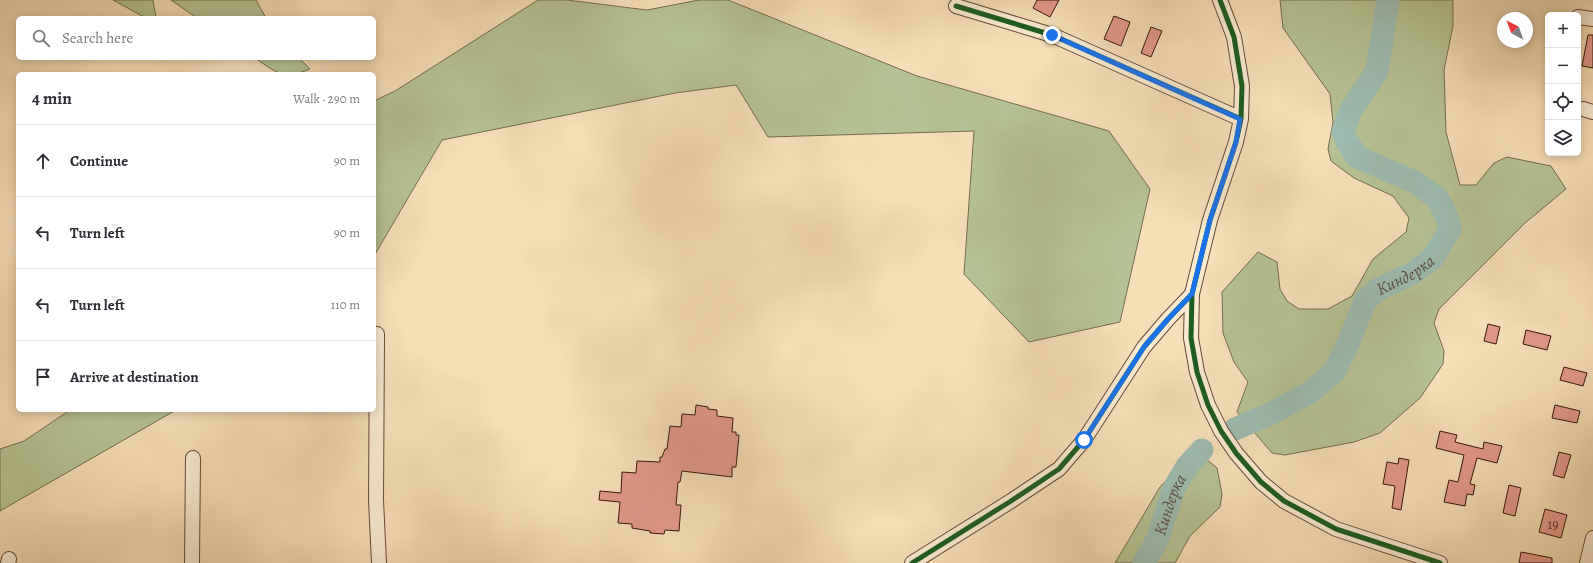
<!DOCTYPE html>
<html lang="en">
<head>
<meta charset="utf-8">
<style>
	:root { --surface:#fff; --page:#f7f7f7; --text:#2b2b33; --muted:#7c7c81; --line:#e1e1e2 }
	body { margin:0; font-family:Alegreya,serif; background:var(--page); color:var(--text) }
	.controls { position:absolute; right:12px; top:12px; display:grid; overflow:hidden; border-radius:6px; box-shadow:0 2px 10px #0003 }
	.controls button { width:36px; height:36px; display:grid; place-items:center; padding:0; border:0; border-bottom:1px solid var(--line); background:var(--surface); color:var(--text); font:20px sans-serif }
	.compass { position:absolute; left:1497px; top:12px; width:36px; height:36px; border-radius:50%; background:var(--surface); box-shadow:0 2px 10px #0003; rotate:319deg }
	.stop { position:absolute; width:12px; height:12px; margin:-9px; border:3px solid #1a73e8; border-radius:50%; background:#fff }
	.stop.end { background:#1a73e8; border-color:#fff; box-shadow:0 1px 4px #0008 }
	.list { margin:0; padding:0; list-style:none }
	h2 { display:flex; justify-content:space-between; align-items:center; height:52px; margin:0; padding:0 16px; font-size:17px }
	h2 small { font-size:13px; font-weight:400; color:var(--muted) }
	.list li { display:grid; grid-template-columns:26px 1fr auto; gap:12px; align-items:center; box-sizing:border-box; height:72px; padding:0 16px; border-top:1px solid var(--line) }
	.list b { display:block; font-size:15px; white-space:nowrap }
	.list em { font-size:13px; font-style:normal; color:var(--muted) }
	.icon { flex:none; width:22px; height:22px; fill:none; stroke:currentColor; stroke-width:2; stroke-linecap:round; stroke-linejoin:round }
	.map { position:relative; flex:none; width:1593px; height:563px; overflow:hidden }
	.search { position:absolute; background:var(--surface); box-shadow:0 2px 10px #0003; left:16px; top:16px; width:360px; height:44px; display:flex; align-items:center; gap:10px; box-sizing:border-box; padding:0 14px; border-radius:6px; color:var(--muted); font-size:15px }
	.panel { position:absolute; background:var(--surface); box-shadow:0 2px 10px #0003; left:16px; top:72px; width:360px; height:340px; border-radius:6px }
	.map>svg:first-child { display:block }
	.green { fill:#b6c293; stroke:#766c4e }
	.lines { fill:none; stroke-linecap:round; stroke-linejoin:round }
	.river { stroke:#9dbcb0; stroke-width:23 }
	.building { fill:#e19988; stroke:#361709 }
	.minor-casing { stroke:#664934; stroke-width:16 }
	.minor { stroke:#f9ead0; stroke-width:14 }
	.cycleway-casing { stroke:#f9ead0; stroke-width:8 }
	.cycleway { stroke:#1b5e20; stroke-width:5 }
	.route { stroke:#1a73e8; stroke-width:5 }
	.labels { text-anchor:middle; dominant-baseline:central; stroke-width:4; stroke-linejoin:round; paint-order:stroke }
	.number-label { font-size:14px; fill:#613829 }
	.water-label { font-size:17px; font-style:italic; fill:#5a5143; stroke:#f9ead0 }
</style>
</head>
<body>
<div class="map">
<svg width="1593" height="563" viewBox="0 0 1593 563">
	<rect width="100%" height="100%" fill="#f6deb7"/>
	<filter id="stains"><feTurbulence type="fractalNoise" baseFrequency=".005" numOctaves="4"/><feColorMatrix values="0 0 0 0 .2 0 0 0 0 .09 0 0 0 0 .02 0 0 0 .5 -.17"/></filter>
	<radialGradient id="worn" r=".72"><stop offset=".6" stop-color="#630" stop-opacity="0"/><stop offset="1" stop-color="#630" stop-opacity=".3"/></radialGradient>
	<path class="green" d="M 113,0 L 153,0 L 156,18 L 146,18 Z
		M 171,0 L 256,0 L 266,18 L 197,18 Z
		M 538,0 L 567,0 L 647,10 L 699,0 L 728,0 L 917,76 L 1109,131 L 1150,189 L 1120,322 L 1029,342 L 964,274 L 974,131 L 768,137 L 736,85 L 675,93 L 442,140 L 374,256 L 374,101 L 395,91 Z
		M 1280,0 L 1453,0 L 1453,26 L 1444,70 L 1446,132 L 1460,185 L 1476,185 L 1494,163 L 1507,157 L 1551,166 L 1566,189 L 1525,223 L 1439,309 L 1434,323 L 1444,351 L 1443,364 L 1420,398 L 1380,433 L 1354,442 L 1285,455 L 1272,453 L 1237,412 L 1248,382 L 1234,362 L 1223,333 L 1222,292 L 1258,252 L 1277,262 L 1280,289 L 1287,301 L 1299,309 L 1328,309 L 1352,296 L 1373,259 L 1406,232 L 1409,218 L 1393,196 L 1354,178 L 1331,161 L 1328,149 L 1333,122 L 1330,94 L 1283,28 Z
		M 255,58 L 299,58 L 310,69 C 283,80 277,73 255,58 Z
		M 70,410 L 176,410 L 0,511 L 0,449 L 24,441 Z
		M 1206,459 L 1217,468 L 1222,494 L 1220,507 L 1190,536 L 1175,563 L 1115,563 L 1160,487 L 1174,472 L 1193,463 Z"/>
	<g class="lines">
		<g class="river">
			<path id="s1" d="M 1235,429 L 1274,412 L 1309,393 L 1334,372 L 1348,344 L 1365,301 L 1377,290 L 1413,273 L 1433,258 L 1450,229 L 1447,217 L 1438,199 L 1415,182 L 1357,157 L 1347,141 L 1343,131 L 1351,110 L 1377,71 L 1388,0"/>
			<path id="s2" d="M 1144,563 L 1157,540 L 1174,488 L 1188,465 L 1202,450"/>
		</g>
	</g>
	<path class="building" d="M 1037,0 L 1059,0 L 1050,17 L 1033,8 Z
		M 1114,16 L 1130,22 L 1121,46 L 1104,39 Z
		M 1151,27 L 1162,31 L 1151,57 L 1141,53 Z
		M 1588,35 L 1593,35 L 1593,68 L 1582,66 Z
		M 1488,324 L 1500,327 L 1496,344 L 1484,341 Z
		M 1526,330 L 1551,336 L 1547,350 L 1523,344 Z
		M 1564,367 L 1587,373 L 1583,386 L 1560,380 Z
		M 696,405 L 708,407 L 708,409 L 717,410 L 717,416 L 733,418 L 732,432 L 736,432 L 736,435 L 739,435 L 736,467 L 732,467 L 732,477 L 682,471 L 680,482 L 678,482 L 676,505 L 681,505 L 679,531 L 665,530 L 664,534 L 650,533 L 650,531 L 632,528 L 632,524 L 618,523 L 620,502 L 599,500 L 600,491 L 621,493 L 622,472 L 636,473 L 637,461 L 660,462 L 660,457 L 662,457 L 665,449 L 667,449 L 670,426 L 681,427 L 682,414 L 695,415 Z
		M 1555,405 L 1580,411 L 1577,423 L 1552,418 Z
		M 1440,431 L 1457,435 L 1455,442 L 1483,449 L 1484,442 L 1502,446 L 1497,463 L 1477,458 L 1470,484 L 1475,485 L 1473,495 L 1467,494 L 1465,506 L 1444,502 L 1449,480 L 1458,482 L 1464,455 L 1436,448 Z
		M 1559,452 L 1571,455 L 1564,478 L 1553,475 Z
		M 1399,458 L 1409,460 L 1401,510 L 1392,508 L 1395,486 L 1383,484 L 1387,462 L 1398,464 Z
		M 1509,485 L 1521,488 L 1515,516 L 1503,513 Z
		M 1545,509 L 1567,515 L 1561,538 L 1539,532 Z
		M 1521,552 L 1552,558 L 1552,563 L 1519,563 Z"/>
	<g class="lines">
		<g class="minor-casing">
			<path id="minor" d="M 1220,0 L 1234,37 L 1242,86 L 1241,119 L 1236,142 L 1210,220 L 1192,294 L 1191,338 L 1197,372 L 1208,405 L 1221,431 L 1236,453 L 1261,482 L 1284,501 L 1336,529 L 1440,563
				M 956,6 L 1052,35 L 1241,119
				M 1578,17 L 1593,19
				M 1583,109 L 1593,112
				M 377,334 L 376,500 L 379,563
				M 8,563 L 9,559
				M 192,563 L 193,458
				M 912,563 L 1011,501 L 1059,469 L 1084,440 L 1144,347 L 1168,319 L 1192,294
				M 1587,563 L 1593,538"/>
		</g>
		<use href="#minor" class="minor"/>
		<g class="cycleway-casing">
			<path id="cycleway" d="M 1220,0 L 1234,37 L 1242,86 L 1241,119 L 1236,142 L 1210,220 L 1192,294 L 1191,338 L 1197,372 L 1208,405 L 1221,431 L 1236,453 L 1261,482 L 1284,501 L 1336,529 L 1440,563
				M 956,6 L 1052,35 L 1241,119
				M 912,563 L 1011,501 L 1059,469 L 1084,440 L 1144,347 L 1168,319 L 1192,294"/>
		</g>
		<use href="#cycleway" class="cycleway"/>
	</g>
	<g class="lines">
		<path class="route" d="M 1052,35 L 1240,119 L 1236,142 L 1210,220 L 1192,294 L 1168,319 L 1144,347 L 1084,440"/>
	</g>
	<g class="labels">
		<g class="number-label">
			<text x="1553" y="524">19</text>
		</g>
		<g class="water-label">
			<text stroke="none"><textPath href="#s1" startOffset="241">Киндерка</textPath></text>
			<text stroke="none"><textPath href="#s2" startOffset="64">Киндерка</textPath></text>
		</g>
	</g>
	<rect width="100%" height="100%" filter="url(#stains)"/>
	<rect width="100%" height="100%" fill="url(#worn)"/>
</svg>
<div class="controls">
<button>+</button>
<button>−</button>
<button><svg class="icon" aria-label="locate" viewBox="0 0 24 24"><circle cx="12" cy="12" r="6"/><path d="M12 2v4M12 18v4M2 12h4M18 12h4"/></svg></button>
<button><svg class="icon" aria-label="layers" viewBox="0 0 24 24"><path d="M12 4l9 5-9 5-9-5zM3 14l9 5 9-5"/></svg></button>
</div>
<svg class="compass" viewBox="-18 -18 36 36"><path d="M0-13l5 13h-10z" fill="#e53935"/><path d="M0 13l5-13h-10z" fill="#7c7c81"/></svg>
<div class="stop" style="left:1084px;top:440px"></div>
<div class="stop end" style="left:1052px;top:35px"></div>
<div class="search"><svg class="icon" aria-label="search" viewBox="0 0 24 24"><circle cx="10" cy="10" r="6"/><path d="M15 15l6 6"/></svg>Search here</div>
<section class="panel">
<h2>4 min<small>Walk · 290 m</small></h2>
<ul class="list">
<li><svg class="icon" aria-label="ahead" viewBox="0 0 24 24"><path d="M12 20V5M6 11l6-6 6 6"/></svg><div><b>Continue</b></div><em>90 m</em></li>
<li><svg class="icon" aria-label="left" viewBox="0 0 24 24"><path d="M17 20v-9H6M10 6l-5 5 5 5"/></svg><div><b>Turn left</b></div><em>90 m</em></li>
<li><svg class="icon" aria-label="left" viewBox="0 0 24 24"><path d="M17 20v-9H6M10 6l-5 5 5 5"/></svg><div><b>Turn left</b></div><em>110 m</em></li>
<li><svg class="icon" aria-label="arrive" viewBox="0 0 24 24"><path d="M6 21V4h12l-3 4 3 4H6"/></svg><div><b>Arrive at destination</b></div></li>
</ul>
</section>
</div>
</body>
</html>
